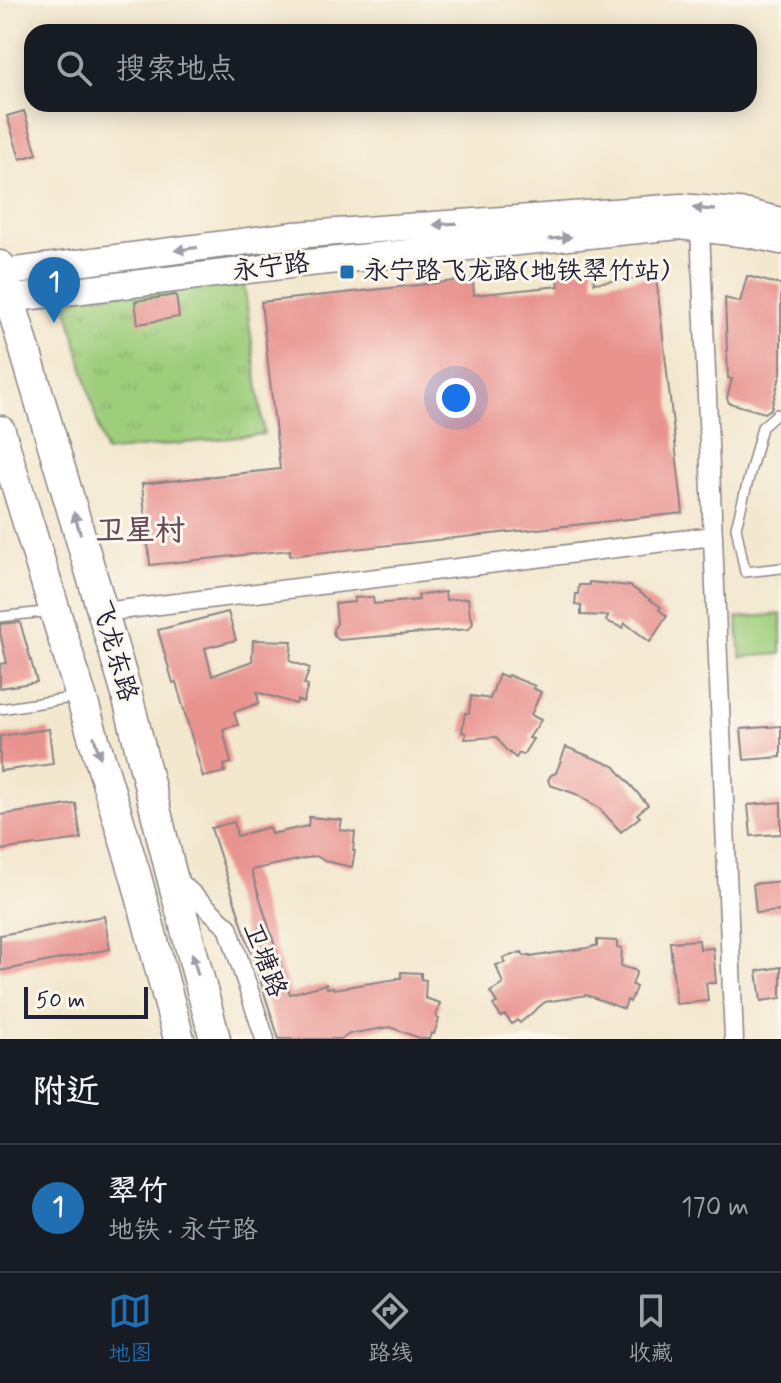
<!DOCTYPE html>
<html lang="zh">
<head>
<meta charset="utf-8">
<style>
	:root { --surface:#171b24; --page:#20242c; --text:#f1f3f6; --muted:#9ea1a6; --line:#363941; --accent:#1f6fb2 }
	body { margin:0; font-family:Mynerve,"LXGW WenKai TC",sans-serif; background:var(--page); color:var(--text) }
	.scale { position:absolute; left:24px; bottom:20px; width:124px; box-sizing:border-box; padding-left:8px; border:4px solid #22223b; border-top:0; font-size:22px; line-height:28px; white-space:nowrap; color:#22223b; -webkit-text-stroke:6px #fbf7ec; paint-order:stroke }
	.you { position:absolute; left:456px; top:398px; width:28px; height:28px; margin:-20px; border:6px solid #fff; border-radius:50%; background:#1a73e8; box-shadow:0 0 0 12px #1a73e833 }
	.badge { display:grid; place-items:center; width:52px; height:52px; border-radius:50%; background:var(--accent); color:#fff; font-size:26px; font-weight:700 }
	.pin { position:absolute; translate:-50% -66px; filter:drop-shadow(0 2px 4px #0008) }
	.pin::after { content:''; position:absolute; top:42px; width:28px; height:24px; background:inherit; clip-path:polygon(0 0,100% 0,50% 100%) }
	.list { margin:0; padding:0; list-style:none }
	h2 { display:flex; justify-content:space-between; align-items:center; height:104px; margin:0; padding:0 32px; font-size:34px }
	h2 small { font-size:26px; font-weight:400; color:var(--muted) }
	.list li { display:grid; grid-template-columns:52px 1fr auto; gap:24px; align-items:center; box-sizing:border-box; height:128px; padding:0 32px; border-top:2px solid var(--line) }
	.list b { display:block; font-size:30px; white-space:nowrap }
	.list p { margin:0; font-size:26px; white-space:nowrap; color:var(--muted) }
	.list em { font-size:26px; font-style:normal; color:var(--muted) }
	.icon { flex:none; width:44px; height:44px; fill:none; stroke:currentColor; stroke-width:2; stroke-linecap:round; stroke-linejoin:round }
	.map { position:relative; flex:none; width:781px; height:1039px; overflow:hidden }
	.search { position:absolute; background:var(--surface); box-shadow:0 4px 20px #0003; left:24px; right:24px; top:24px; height:88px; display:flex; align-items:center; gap:20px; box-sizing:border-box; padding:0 28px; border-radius:24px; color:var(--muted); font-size:30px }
	.sheet { height:232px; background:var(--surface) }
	nav { display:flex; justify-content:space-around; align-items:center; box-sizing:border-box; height:112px; border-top:2px solid var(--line); background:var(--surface); font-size:22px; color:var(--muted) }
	nav a { display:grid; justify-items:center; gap:4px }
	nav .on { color:var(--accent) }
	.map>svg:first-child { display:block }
	.grass { fill:#9ecd7c; stroke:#60785c; stroke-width:2 }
	.park { fill:url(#park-tufts); stroke:#60785c; stroke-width:2 }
	.building { fill:#e9938f }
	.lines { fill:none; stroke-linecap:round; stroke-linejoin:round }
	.service-casing { stroke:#8a8484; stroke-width:12 }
	.minor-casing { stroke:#8a8484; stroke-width:21 }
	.secondary-casing { stroke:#8a8484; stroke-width:29 }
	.primary-casing { stroke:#8a8484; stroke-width:33 }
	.service { stroke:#fff; stroke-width:9 }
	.minor { stroke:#fff; stroke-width:18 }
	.secondary { stroke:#fff; stroke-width:26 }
	.primary { stroke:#fff; stroke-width:30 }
	.oneway { fill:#9c9ca7 }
	.poi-dot { fill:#1f6fb2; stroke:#fbf7ec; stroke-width:3 }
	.labels { text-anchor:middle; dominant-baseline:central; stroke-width:6; stroke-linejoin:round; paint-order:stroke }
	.street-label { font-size:26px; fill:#22223b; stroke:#fbf7ec }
	.poi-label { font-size:26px; fill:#22223b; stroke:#fbf7ec; text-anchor:start }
	.quarter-label { font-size:30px; font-weight:bold; fill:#684a58; stroke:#fbf7ec }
</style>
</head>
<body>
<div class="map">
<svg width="781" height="1039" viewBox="0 0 781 1039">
	<defs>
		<pattern id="park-tufts" width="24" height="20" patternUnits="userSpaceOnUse" patternTransform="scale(2)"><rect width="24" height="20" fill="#9ecd7c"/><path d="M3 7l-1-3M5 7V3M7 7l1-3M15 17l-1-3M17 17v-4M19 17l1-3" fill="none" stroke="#88b06c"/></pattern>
	</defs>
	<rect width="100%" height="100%" fill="#fbf7ec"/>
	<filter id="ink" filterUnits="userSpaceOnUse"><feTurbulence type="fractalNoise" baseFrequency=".0125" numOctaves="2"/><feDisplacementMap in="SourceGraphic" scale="16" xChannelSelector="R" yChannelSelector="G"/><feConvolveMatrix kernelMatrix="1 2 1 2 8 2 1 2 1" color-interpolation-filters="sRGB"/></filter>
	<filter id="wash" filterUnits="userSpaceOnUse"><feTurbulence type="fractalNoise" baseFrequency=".006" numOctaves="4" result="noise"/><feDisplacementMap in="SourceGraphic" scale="32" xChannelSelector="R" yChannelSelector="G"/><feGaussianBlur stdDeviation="1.8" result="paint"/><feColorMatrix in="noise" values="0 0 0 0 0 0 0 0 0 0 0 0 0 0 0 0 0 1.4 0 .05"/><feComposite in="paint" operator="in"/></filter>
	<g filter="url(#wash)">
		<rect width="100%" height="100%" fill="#f3e7ce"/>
		<path class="grass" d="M 781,614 L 781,654 L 741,657 L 737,618 Z"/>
		<path class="park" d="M 244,283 L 264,434 L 105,452 L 67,307 L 74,297 Z"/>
		<g id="blocks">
			<path class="building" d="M 24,111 L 37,154 L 20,159 L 7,116 Z
				M 592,265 L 594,283 L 656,276 L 683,513 L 290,556 L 290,550 L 150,565 L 142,484 L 280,469 L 261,302 L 473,279 L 474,295 L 559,286 L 557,269 Z
				M 747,276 L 781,285 L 781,373 L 771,409 L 765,413 L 729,403 L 727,398 L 732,379 L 728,378 L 725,298 L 740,302 Z
				M 176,295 L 179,317 L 138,324 L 135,301 Z
				M 589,582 L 630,586 L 661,607 L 659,610 L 667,616 L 650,642 L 625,623 L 623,628 L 606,621 L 608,616 L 581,615 L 581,606 L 575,605 L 576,594 L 578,594 L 579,585 L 589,585 Z
				M 445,592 L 446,600 L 468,598 L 470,616 L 472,618 L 473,623 L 469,629 L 339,640 L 334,636 L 333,629 L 337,624 L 335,604 L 355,602 L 354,598 L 373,597 L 374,604 L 419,600 L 418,595 Z
				M 228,612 L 236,640 L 205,648 L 212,676 L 252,661 L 253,640 L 292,641 L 290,661 L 310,668 L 304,684 L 308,686 L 303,702 L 297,700 L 296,704 L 257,692 L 259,703 L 234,712 L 238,725 L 223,729 L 231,763 L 224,765 L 225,772 L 203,777 L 176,682 L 173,683 L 158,630 Z
				M 20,622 L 37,682 L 0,688 L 0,664 L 7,663 L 0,633 L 0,624 Z
				M 499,674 L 507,677 L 508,675 L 535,686 L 533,688 L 541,692 L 531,715 L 541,720 L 529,738 L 533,739 L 523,755 L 519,753 L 516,758 L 506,750 L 496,737 L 465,739 L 466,733 L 462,732 L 465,713 L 469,713 L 471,696 L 490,699 Z
				M 781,726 L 781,757 L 744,760 L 741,729 Z
				M 49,729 L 53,764 L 0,771 L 0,736 Z
				M 566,747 L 614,766 L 648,805 L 637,814 L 640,817 L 621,832 L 600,809 L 576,794 L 550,785 L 548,780 L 551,775 L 556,773 Z
				M 781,802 L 781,834 L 751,836 L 748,805 Z
				M 76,804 L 81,839 L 0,850 L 0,815 Z
				M 309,817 L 342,820 L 340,830 L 355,832 L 353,851 L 355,851 L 352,867 L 325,861 L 316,856 L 251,870 L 290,994 L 326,984 L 327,988 L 333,987 L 334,989 L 397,979 L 397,978 L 401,978 L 401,972 L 421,973 L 421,979 L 426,980 L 425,998 L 440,1003 L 436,1017 L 439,1019 L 434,1034 L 431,1033 L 429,1039 L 422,1039 L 390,1027 L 349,1034 L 342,1039 L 279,1039 L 211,828 L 234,822 L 237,836 L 269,827 L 271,834 L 308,826 Z
				M 781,881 L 781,911 L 756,913 L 753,884 Z
				M 104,916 L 110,949 L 0,971 L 0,935 Z
				M 597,940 L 617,941 L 617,947 L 622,948 L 621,966 L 637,971 L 632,985 L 636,987 L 630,1002 L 627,1000 L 624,1009 L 587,995 L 545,1002 L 520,1023 L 517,1020 L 512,1024 L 505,1015 L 501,1017 L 493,1005 L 497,1003 L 490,992 L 503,984 L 496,965 L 505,963 L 503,958 L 522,952 L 524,956 L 530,955 L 530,957 L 593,947 L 593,946 L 597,946 Z
				M 699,940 L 700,949 L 713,948 L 716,983 L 706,983 L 708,1001 L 676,1004 L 670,942 Z
				M 781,967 L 781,998 L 761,1001 L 757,971 Z"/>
		</g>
	</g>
	<g filter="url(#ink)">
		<use href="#blocks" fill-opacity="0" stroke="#8a8484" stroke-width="2"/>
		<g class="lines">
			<g class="service-casing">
				<path id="service" d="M 781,415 L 777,414 L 762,427 L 736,527 L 745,572 L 781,568
					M 0,617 L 52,611
					M 0,709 L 78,697"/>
			</g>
			<g class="minor-casing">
				<path id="minor" d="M 700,229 L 734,1039
					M 104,612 L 713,536
					M 176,879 L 228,927 L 265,1039"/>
			</g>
			<g class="secondary-casing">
				<path id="secondary" d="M 0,273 L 295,235 L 681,207 L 749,213 L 781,221
					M 0,300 L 298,264 L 679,226 L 748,234 L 781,241"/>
			</g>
			<g class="primary-casing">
				<path id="primary" d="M 0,266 L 126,691 L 171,873 L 215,1039
					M 0,431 L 136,877 L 179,1039"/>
			</g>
			<use href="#service" class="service"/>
			<use href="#minor" class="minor"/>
			<use href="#secondary" class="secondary"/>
			<use href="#primary" class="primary"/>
		</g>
		<defs><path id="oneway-solid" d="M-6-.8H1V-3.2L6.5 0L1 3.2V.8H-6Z" transform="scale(2)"/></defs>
		<g class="oneway">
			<use href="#oneway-solid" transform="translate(704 209) rotate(-175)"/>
			<use href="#oneway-solid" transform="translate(445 224) rotate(176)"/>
			<use href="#oneway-solid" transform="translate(560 238) rotate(-6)"/>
			<use href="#oneway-solid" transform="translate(186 249) rotate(172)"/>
			<use href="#oneway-solid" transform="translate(77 523) rotate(-107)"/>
			<use href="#oneway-solid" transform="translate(97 747) rotate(73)"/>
			<use href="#oneway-solid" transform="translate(195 964) rotate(-105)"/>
		</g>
	</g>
	<rect class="poi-dot" x="339" y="264" width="16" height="16" rx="4"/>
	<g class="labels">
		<g class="street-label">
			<text transform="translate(271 268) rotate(-7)">永宁路</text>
			<text transform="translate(114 651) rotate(74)">飞龙东路</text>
			<text transform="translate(264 960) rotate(69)">卫塘路</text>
		</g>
		<g class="poi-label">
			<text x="363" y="272">永宁路飞龙路(地铁翠竹站)</text>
		</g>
		<g class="quarter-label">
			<text x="140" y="531">卫星村</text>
		</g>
	</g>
</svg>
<div class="scale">50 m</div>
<div class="you"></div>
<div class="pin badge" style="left:54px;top:323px">1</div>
<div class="search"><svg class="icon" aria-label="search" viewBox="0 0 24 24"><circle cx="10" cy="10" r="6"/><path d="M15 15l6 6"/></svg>搜索地点</div>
</div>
<section class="sheet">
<h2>附近<small></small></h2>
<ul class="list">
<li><span class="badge">1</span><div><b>翠竹</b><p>地铁 · 永宁路</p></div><em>170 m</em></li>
</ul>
</section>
<nav>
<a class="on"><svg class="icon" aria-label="map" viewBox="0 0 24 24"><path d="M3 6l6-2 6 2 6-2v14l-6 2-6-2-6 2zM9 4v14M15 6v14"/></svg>地图</a>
<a><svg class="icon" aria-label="directions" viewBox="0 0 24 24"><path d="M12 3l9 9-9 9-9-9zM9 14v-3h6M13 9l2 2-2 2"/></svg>路线</a>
<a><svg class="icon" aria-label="saved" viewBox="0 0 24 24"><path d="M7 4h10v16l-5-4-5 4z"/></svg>收藏</a>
</nav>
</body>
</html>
